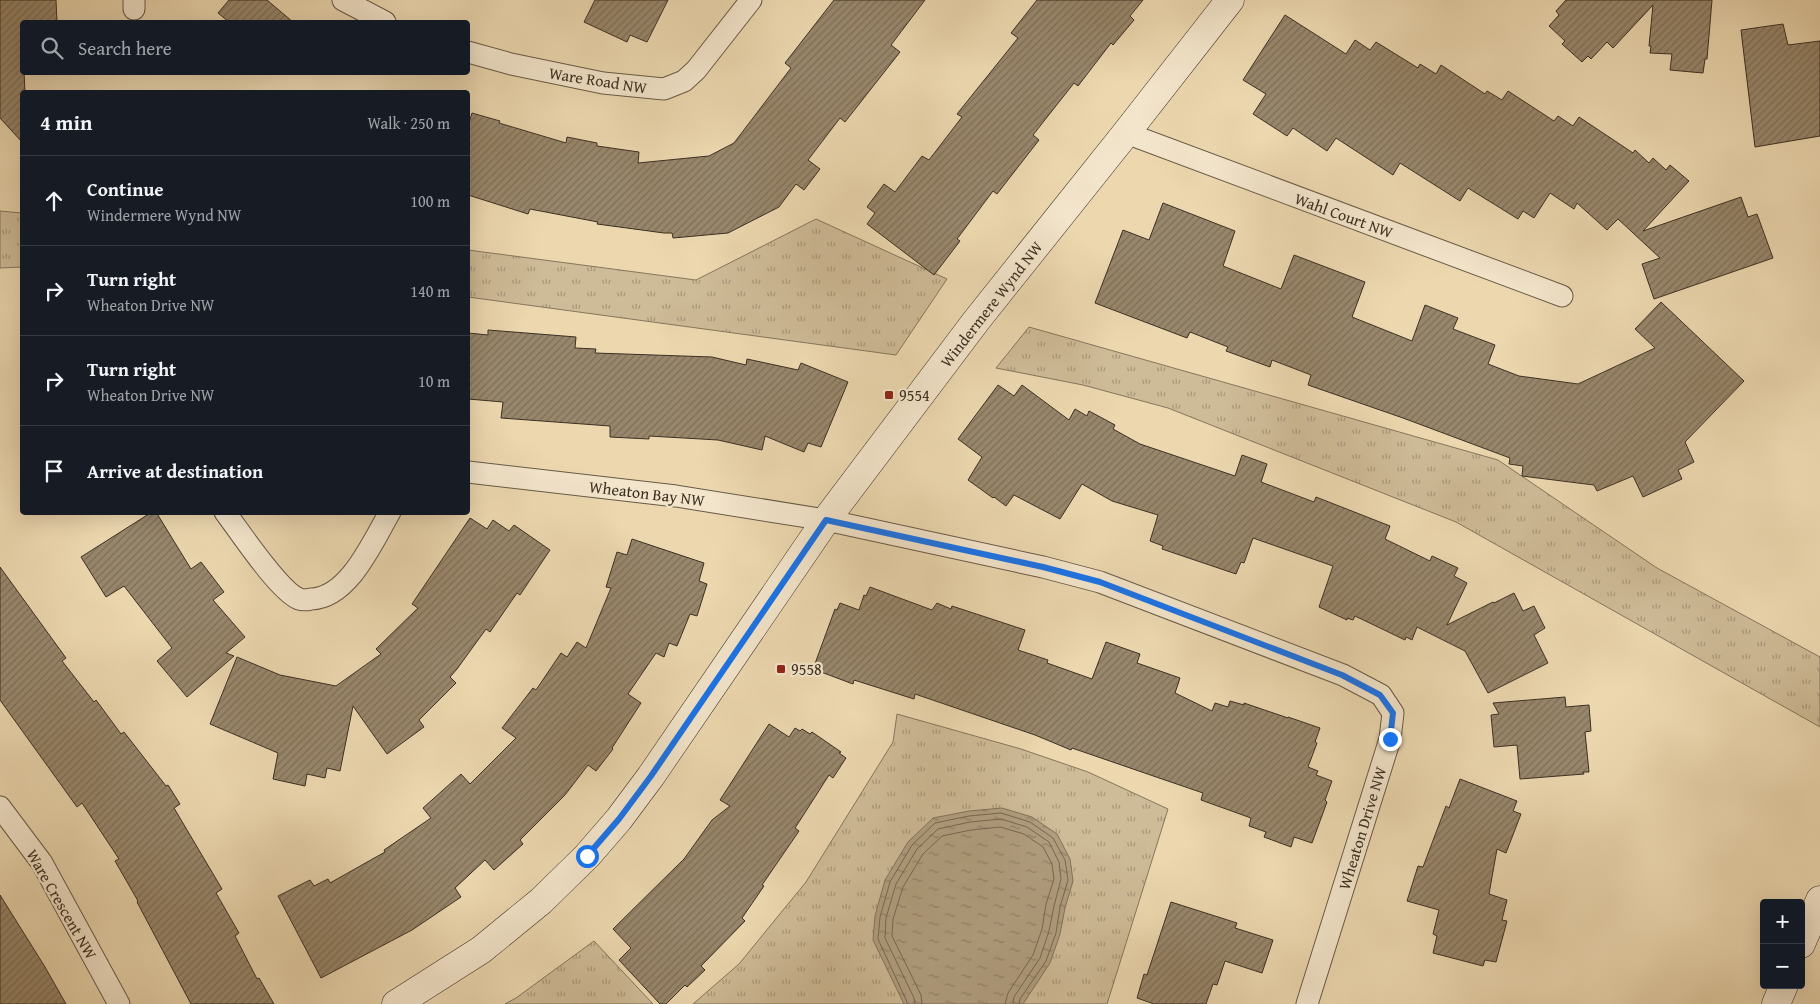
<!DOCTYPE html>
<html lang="en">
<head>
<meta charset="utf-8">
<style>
	:root { --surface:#171b24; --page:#20242c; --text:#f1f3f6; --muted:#9ea1a6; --line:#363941 }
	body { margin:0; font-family:"Gentium Book Plus",serif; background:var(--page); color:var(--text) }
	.controls { position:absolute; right:15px; bottom:15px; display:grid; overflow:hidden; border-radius:5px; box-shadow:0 5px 20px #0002 }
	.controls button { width:45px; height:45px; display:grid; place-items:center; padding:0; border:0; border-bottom:1px solid var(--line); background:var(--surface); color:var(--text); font:25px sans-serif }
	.stop { position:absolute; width:15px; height:15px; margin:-11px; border:4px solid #1a73e8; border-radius:50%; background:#fff }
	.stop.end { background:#1a73e8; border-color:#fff; box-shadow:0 1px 5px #0008 }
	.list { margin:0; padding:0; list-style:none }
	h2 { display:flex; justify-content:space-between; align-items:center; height:65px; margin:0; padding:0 20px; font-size:21px }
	h2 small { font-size:16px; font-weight:400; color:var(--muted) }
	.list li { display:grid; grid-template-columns:32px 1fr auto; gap:15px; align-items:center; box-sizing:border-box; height:90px; padding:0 20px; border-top:1px solid var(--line) }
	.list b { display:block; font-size:19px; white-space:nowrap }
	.list p { margin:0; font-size:16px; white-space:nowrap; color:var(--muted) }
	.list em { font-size:16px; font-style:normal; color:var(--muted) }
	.icon { flex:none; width:28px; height:28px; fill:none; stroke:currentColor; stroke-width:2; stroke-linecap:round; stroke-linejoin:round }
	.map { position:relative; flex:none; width:1820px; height:1004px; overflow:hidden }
	.search { position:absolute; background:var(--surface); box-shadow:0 5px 20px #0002; left:20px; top:20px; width:450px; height:55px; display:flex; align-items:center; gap:12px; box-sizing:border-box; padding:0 18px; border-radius:5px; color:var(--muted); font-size:19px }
	.panel { position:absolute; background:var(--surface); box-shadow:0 5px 20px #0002; left:20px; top:90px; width:450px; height:425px; border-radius:5px }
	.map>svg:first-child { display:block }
	.grass { fill:url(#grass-tufts); stroke:#85765d }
	.water { fill:url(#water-ripples); stroke:#82725a }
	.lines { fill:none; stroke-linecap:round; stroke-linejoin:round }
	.shore { stroke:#766751; stroke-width:1 }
	.building { fill:url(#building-hatch); stroke:#3c3023 }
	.street-casing { stroke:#685a46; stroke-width:23 }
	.secondary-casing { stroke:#3c3023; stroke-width:29 }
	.street { stroke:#f3e5cb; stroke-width:21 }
	.secondary { stroke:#f3e5cb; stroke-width:28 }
	.route { stroke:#1a73e8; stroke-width:6 }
	.poi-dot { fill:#8f2418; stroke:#f3e5cb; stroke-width:2 }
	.labels { text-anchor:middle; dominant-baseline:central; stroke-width:4.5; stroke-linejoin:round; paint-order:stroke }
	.street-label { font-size:16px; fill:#3c3023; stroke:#f3e5cb }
	.poi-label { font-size:16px; fill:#3c3023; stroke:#f3e5cb; text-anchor:start }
</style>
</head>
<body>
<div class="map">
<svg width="1820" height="1004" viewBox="0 0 1820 1004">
	<defs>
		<pattern id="grass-tufts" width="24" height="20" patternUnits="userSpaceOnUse" patternTransform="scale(1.25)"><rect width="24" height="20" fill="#cebb97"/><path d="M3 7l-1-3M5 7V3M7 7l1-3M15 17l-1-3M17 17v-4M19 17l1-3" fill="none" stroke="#a8987b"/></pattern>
		<pattern id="water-ripples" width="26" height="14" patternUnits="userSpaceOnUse" patternTransform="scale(1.25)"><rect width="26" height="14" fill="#b09e7f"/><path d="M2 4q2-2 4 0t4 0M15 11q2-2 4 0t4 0" fill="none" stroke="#908168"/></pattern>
		<pattern id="building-hatch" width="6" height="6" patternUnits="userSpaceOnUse" patternTransform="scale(1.25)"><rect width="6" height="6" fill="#98876c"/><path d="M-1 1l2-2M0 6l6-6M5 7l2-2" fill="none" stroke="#7d6f58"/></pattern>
	</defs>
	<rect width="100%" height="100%" fill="#ecd7af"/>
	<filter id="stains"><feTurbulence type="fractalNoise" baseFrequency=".004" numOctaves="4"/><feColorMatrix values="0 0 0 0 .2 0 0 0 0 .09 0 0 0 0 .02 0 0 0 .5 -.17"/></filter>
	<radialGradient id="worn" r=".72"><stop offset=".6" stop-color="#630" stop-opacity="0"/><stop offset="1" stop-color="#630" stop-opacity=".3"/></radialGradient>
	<path class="grass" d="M 0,211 L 22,213 L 22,267 L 0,268 Z
		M 816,219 L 947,279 L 896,355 L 468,297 L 468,250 L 696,280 Z
		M 1029,327 L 1498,460 L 1657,568 L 1820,657 L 1820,727 L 1456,522 L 1168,408 L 1083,385 L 996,368 Z
		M 897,714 L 1021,749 L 1088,772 L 1168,809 L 1107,1004 L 693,1004 L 739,964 L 806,882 L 893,742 Z
		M 594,941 L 653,1004 L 505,1004 L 516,998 Z"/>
	<path class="water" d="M 1002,808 L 1032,817 L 1057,834 L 1070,859 L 1073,881 L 1065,908 L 1060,934 L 1050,963 L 1023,1004 L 904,1004 L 873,940 L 875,916 L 885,880 L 908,842 L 933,818 L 969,811 Z"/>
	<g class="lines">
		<path class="shore" d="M 908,1004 L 878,939 L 880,917 L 890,882 L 912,845 L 935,823 L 969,816 L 1001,813 L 1030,822 L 1053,838 L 1065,860 L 1068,880 L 1060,907 L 1056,933 L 1046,961 L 1020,999 L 1019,1004
			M 915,1004 L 914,998 L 885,938 L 886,918 L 896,884 L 917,849 L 938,829 L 970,822 L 1001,819 L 1027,827 L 1049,842 L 1059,862 L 1061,879 L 1054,906 L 1049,931 L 1040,958 L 1014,997 L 1013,1004
			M 922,1004 L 921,995 L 892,936 L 893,919 L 903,887 L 923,854 L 942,836 L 971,830 L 1000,827 L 1024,834 L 1043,847 L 1052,864 L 1054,879 L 1046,904 L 1042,929 L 1033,955 L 1008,993 L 1005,1004"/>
	</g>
	<path class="building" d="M 0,0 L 56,0 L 57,22 L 22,22 L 22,72 L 24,72 L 25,92 L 22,92 L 22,142 L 0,118 Z
		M 229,0 L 267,0 L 293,22 L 229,22 L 218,13 Z
		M 595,0 L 668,0 L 647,42 L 630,35 L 627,42 L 584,22 Z
		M 834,0 L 925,0 L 891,45 L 900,52 L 845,122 L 840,118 L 808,160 L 820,169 L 804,190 L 796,184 L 779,207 L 728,233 L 673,238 L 672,233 L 664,233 L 597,224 L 598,222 L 530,209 L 528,214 L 468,195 L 468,126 L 472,113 L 500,121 L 499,123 L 566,143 L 567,137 L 597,143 L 597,146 L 639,152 L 638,163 L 709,156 L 734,143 L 791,68 L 785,63 Z
		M 1037,0 L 1143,0 L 1130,16 L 1134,20 L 1113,45 L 1111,43 L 1078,86 L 1074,83 L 1033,135 L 1039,140 L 997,194 L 993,191 L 957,239 L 960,241 L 934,275 L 867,224 L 875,213 L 867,207 L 884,184 L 895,192 L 922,156 L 929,160 L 962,117 L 957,114 L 1018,38 L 1011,33 Z
		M 1566,0 L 1712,0 L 1707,59 L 1705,59 L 1703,73 L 1670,70 L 1672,54 L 1650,53 L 1651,46 L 1649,46 L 1653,5 L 1613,48 L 1607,42 L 1591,59 L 1588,56 L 1582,62 L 1562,44 L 1565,41 L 1549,26 L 1559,15 L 1556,11 Z
		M 1285,15 L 1346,54 L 1355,40 L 1370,50 L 1376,42 L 1418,68 L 1420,64 L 1436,74 L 1441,65 L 1485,94 L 1487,91 L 1502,100 L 1508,91 L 1554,121 L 1558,116 L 1573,126 L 1579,117 L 1633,153 L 1635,150 L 1649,163 L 1653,158 L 1666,170 L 1670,165 L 1689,181 L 1643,231 L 1741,197 L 1748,217 L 1757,214 L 1773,258 L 1654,299 L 1642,264 L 1660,258 L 1618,219 L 1607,230 L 1577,203 L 1574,209 L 1550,193 L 1534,218 L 1523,211 L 1518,219 L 1468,188 L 1460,201 L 1400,163 L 1393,175 L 1336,138 L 1327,151 L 1293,128 L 1287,136 L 1253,114 L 1266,94 L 1243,80 Z
		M 1783,24 L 1788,45 L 1820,41 L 1820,136 L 1755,147 L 1741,30 Z
		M 1163,203 L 1235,231 L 1223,266 L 1281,289 L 1294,255 L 1365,282 L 1352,317 L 1412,341 L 1425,305 L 1458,318 L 1453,329 L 1495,345 L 1488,364 L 1519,376 L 1578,384 L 1655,348 L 1635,329 L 1661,302 L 1744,381 L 1685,442 L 1694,462 L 1678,470 L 1682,479 L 1643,497 L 1633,476 L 1597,491 L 1594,485 L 1522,476 L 1523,466 L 1509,464 L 1510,458 L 1403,418 L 1308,385 L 1311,375 L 1272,360 L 1270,367 L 1226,351 L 1228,347 L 1190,332 L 1187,338 L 1095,303 L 1123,230 L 1149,240 Z
		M 488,330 L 576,337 L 575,348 L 596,349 L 595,353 L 712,357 L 746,365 L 747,359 L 798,370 L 801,363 L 848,382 L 821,447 L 808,443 L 804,452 L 765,436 L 762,450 L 718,440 L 649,436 L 649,439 L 610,437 L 610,426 L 501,418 L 503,402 L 468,399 L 468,333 L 488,335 Z
		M 998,385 L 1014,396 L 1022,385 L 1069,420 L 1075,409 L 1087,416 L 1089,411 L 1115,425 L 1113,429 L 1140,444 L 1235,476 L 1242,455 L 1267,464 L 1261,482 L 1314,502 L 1316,497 L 1390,526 L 1385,539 L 1430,561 L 1432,556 L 1458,568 L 1454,576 L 1467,583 L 1447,625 L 1493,602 L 1494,603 L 1514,593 L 1523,611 L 1534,606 L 1545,628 L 1534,635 L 1548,663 L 1488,693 L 1465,651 L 1417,627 L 1412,640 L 1406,637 L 1405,640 L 1355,616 L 1353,620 L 1347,618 L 1347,620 L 1319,607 L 1333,566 L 1253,538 L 1244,563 L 1241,562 L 1236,574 L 1162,549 L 1163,546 L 1150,541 L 1158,515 L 1112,501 L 1082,484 L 1060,519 L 1014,495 L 1006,506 L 994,497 L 993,498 L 968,480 L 982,457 L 958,439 Z
		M 152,512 L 156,512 L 191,569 L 201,562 L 224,592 L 213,600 L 245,637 L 226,653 L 234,656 L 187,697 L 157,661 L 172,648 L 124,586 L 106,597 L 81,557 Z
		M 470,518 L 487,529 L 493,520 L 509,531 L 514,525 L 550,550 L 520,595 L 517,593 L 490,632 L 486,629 L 457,669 L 450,677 L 456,683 L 419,720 L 424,727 L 387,754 L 353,706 L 340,771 L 327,768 L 325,778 L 307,774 L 305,786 L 273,779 L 278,753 L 210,724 L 237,657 L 280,675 L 336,686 L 381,654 L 376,649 L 418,608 L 412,604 Z
		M 632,539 L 704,563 L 699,581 L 707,584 L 697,616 L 690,614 L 677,646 L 669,643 L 664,657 L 656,653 L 628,694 L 641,703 L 612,748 L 613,749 L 596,771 L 588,765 L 565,795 L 520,840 L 523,844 L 494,870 L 485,860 L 455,888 L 461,897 L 412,930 L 321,978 L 278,896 L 310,880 L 314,886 L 328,879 L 330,883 L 385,852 L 384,850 L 431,818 L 423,808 L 461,774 L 470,784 L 516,738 L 502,728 L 533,688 L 536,690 L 561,653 L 567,657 L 577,642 L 586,648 L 611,588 L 606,587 L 617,552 L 627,555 Z
		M 0,567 L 66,658 L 62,661 L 94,702 L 96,700 L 121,734 L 124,732 L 166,786 L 168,785 L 180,804 L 174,808 L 222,889 L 216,893 L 239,933 L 235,936 L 257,979 L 259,978 L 274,1004 L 191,1004 L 137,902 L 138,901 L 115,861 L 119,859 L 82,803 L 77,807 L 0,700 Z
		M 870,587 L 932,610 L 937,603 L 951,609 L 952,606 L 1025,630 L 1018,650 L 1048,660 L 1047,663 L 1092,679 L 1106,642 L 1140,654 L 1137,663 L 1180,678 L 1175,693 L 1212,711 L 1215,703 L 1228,707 L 1230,701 L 1244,705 L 1244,703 L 1288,718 L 1288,717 L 1320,728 L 1315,742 L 1317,743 L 1308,767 L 1318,771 L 1316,775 L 1332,781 L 1325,800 L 1327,802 L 1312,843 L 1294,837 L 1291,847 L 1264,837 L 1266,832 L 1249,826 L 1251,818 L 1201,800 L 1203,793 L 1165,780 L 1072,748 L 1071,750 L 1035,735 L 915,694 L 914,699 L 854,680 L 853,684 L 813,669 L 835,609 L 837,610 L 840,603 L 859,610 L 864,595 L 866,596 Z
		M 1565,697 L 1566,707 L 1589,705 L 1591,731 L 1585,732 L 1589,772 L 1583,772 L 1584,774 L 1520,779 L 1517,745 L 1494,747 L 1491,715 L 1499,714 L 1493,703 Z
		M 769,724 L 789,737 L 795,728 L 800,731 L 802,729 L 810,734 L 812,732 L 841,752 L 839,753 L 846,758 L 833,778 L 829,775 L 806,811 L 795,828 L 799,831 L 762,885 L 764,886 L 742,918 L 745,921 L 701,966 L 705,970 L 687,987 L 685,985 L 666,1004 L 660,1004 L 619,960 L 631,948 L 613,929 L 684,859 L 712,820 L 730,806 L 720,800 Z
		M 1460,779 L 1517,801 L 1513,811 L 1521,814 L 1506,853 L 1497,849 L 1489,894 L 1507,900 L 1502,920 L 1507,921 L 1496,962 L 1485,960 L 1483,966 L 1433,953 L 1437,936 L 1433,934 L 1439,910 L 1407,901 L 1418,866 L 1423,867 L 1446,806 L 1449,808 Z
		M 0,895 L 45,967 L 66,1004 L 0,1004 Z
		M 1171,902 L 1237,923 L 1235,928 L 1273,940 L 1262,973 L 1225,961 L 1217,985 L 1213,984 L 1206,1004 L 1154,1004 L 1137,998 L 1144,974 L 1147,975 Z"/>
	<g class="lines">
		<g class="street-casing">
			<path id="street" d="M 343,0 L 385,22
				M 134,9 L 134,0
				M 468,52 L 511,64 L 603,83 L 664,89 L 684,81 L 696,70 L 751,0
				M 1126,133 L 1562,296
				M 468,472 L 676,496 L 826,520 L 1043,567 L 1100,582 L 1343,675 L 1381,695 L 1393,713 L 1390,739 L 1307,1004
				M 225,512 C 240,532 279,591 299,599 C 302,600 307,600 311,599 C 349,598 373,541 390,512
				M 0,807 L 42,863 L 119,1004"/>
		</g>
		<g class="secondary-casing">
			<path id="secondary" d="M 1801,944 L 1820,900
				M 396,1004 L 481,950 L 541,901 L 587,856 L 619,819 L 651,776 L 826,520 L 976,321 L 1126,133 L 1230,0
				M 1776,1004 L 1784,985"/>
		</g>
		<use href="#street" class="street"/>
		<use href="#secondary" class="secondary"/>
	</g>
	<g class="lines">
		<path class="route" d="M 587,856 L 619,819 L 651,776 L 826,520 L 1043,567 L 1100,582 L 1342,675 L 1380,695 L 1393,713 L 1390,739"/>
	</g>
	<g class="poi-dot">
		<rect x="884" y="390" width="10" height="10" rx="2.5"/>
		<rect x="776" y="664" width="10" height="10" rx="2.5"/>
	</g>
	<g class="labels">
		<g class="street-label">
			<text transform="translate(598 80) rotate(9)">Ware Road NW</text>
			<text transform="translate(1344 215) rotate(20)">Wahl Court NW</text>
			<text transform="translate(991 304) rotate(-52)">Windermere Wynd NW</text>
			<text transform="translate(647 493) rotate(7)">Wheaton Bay NW</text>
			<text transform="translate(1362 828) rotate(-73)">Wheaton Drive NW</text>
			<text transform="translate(62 904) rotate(60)">Ware Crescent NW</text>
		</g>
		<g class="poi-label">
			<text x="899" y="395">9554</text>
			<text x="791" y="669">9558</text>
		</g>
	</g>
	<rect width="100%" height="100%" filter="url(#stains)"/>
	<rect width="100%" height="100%" fill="url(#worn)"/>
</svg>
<div class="controls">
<button>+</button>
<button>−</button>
</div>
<div class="stop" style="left:587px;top:856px"></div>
<div class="stop end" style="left:1390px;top:739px"></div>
<div class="search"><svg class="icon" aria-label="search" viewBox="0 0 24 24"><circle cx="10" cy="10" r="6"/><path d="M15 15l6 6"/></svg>Search here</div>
<section class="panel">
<h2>4 min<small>Walk · 250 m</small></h2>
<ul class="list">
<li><svg class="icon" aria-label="ahead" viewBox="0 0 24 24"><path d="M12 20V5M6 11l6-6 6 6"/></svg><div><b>Continue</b><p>Windermere Wynd NW</p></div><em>100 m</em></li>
<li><svg class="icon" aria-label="right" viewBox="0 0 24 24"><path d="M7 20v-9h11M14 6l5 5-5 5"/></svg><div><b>Turn right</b><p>Wheaton Drive NW</p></div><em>140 m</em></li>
<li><svg class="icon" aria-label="right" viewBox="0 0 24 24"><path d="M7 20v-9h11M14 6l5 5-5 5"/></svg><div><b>Turn right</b><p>Wheaton Drive NW</p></div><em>10 m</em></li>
<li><svg class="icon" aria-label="arrive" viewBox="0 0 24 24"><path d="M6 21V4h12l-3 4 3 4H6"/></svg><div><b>Arrive at destination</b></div></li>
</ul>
</section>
</div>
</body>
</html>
